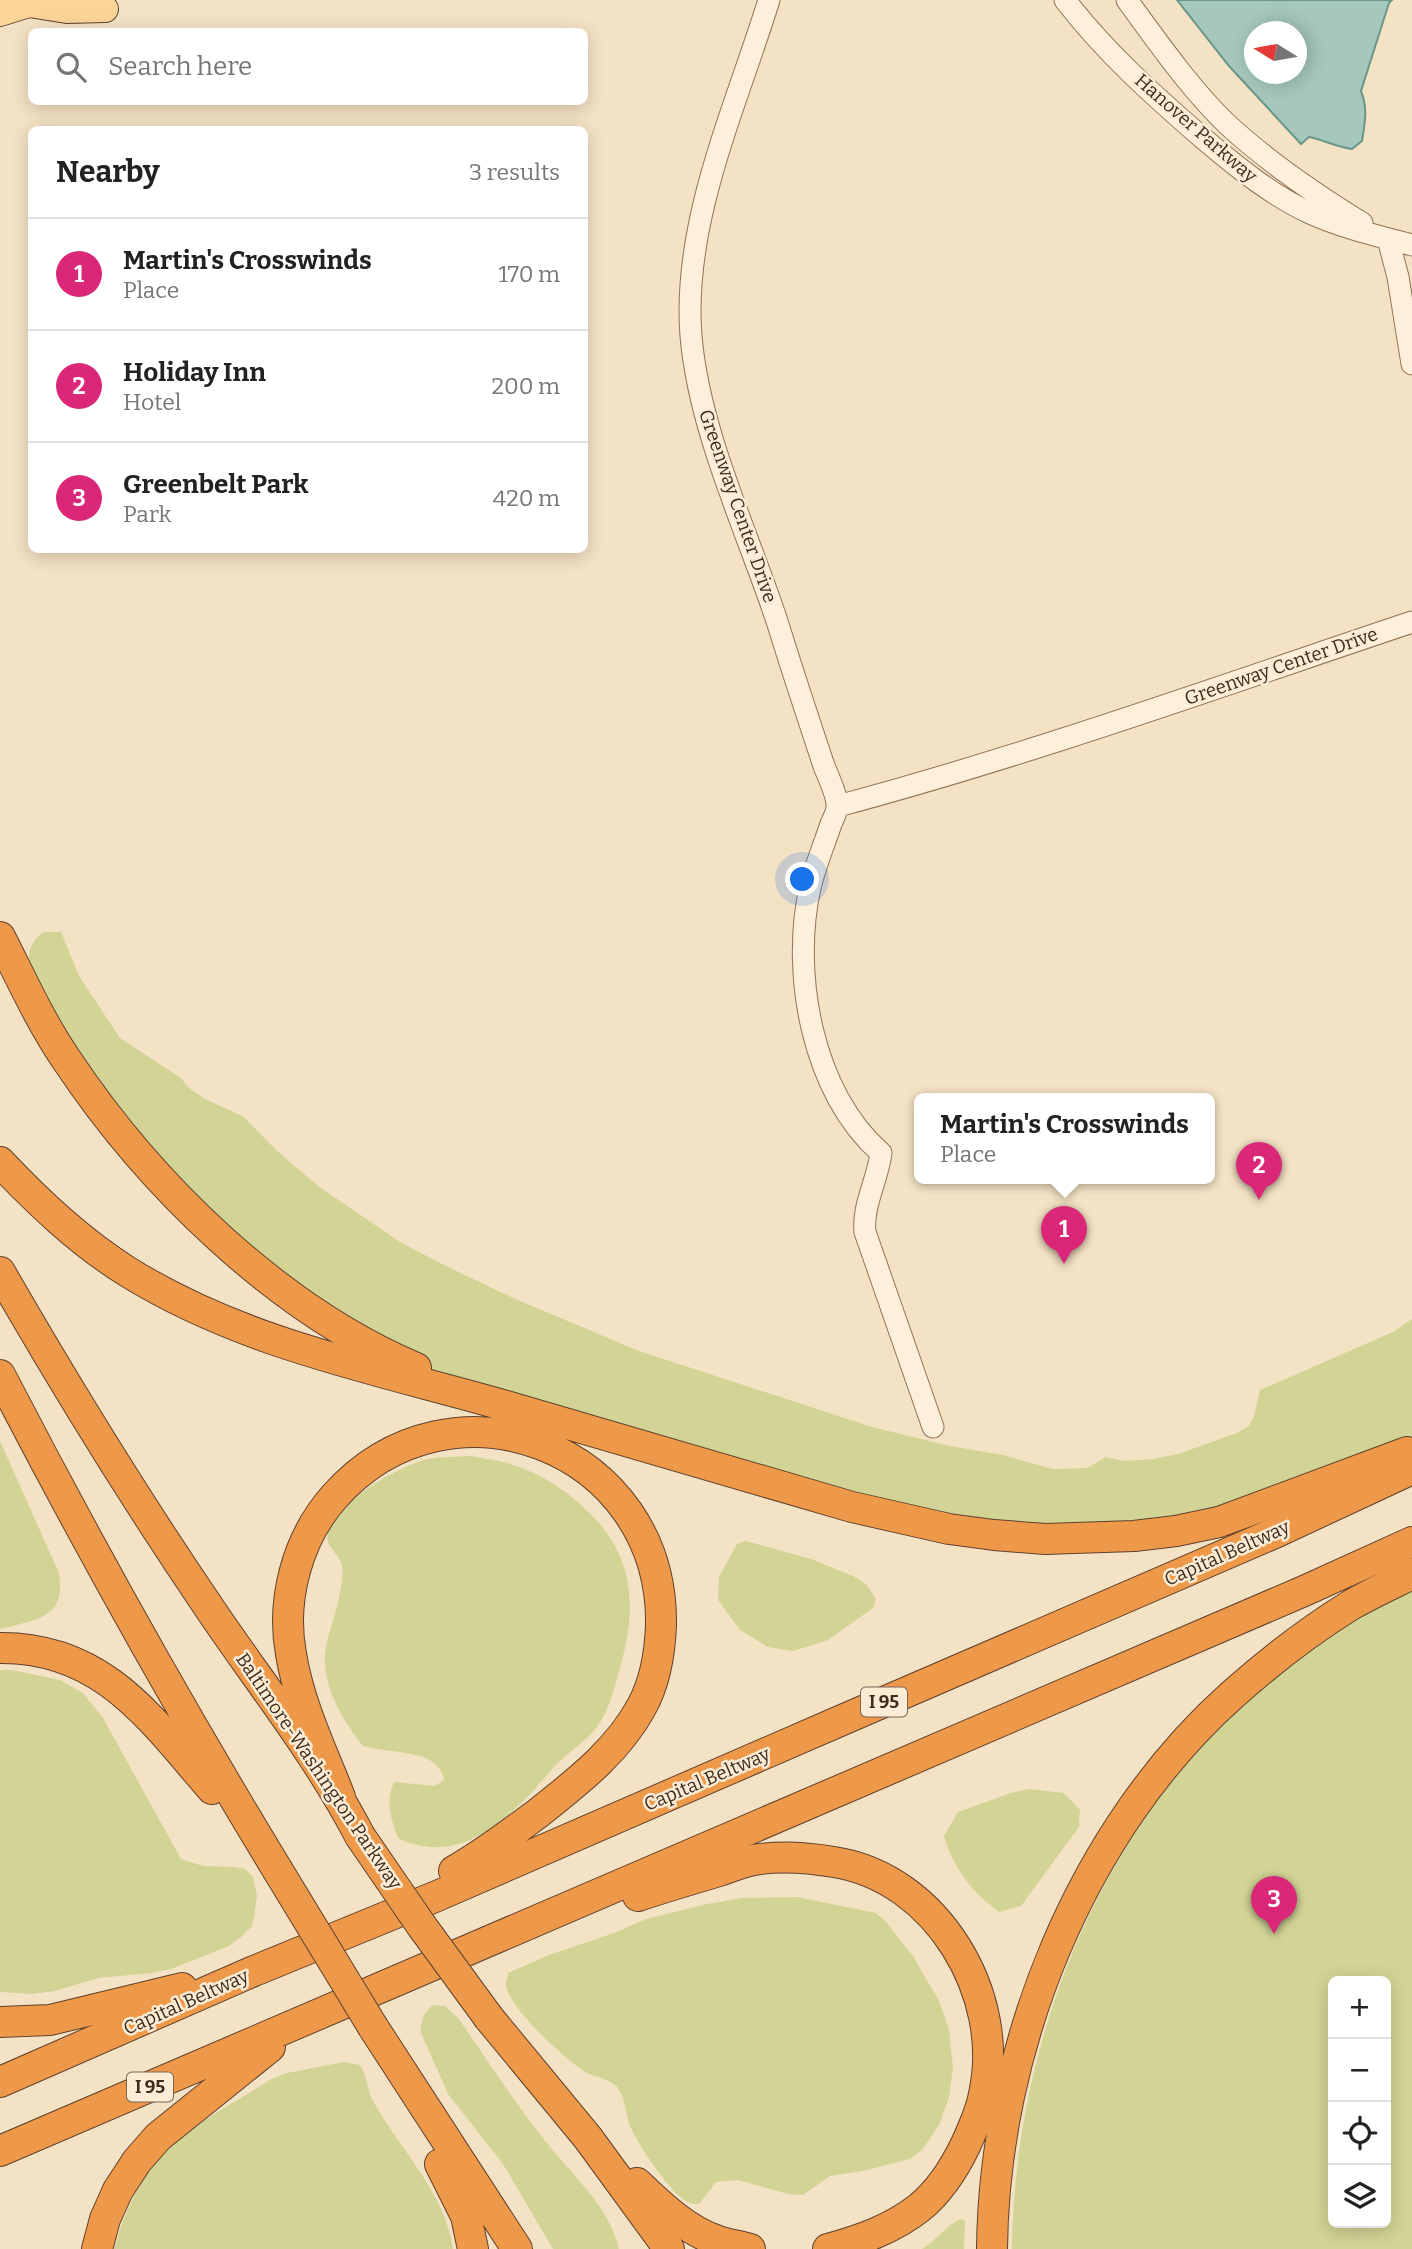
<!DOCTYPE html>
<html lang="en">
<head>
<meta charset="utf-8">
<style>
	:root { --surface:#fff; --page:#f6f6f6; --text:#222; --muted:#767676; --line:#e0e0e0; --accent:#db2777 }
	body { margin:0; font-family:Bitter,serif; background:var(--page); color:var(--text) }
	.controls { position:absolute; right:21px; bottom:21px; display:grid; overflow:hidden; border-radius:10px; box-shadow:0 4px 18px #0003 }
	.controls button { width:63px; height:63px; display:grid; place-items:center; padding:0; border:0; border-bottom:2px solid var(--line); background:var(--surface); color:var(--text); font:35px sans-serif }
	.compass { position:absolute; left:1244px; top:21px; width:63px; height:63px; border-radius:50%; background:var(--surface); box-shadow:0 4px 18px #0003; rotate:281deg }
	.you { position:absolute; left:803px; top:880px; width:24px; height:24px; margin:-18px; border:5px solid #fff; border-radius:50%; background:#1a73e8; box-shadow:0 0 0 10px #1a73e833 }
	.badge { display:grid; place-items:center; width:46px; height:46px; border-radius:50%; background:var(--accent); color:#fff; font-size:23px; font-weight:700 }
	.pin { position:absolute; translate:-50% -58px; filter:drop-shadow(0 2px 4px #0008) }
	.pin::after { content:''; position:absolute; top:37px; width:24px; height:21px; background:inherit; clip-path:polygon(0 0,100% 0,50% 100%) }
	.popup { position:absolute; left:914px; top:1093px; width:301px; height:91px; box-sizing:border-box; display:grid; place-content:center; border-radius:10px; background:var(--surface); filter:drop-shadow(0 2px 5px #0005); font-size:23px; white-space:nowrap; color:var(--muted) }
	.popup b { font-size:26px; color:var(--text) }
	.popup::after { content:''; position:absolute; left:50%; top:100%; margin-left:-14px; border:14px solid transparent; border-top-color:var(--surface) }
	.list { margin:0; padding:0; list-style:none }
	h2 { display:flex; justify-content:space-between; align-items:center; height:91px; margin:0; padding:0 28px; font-size:30px }
	h2 small { font-size:23px; font-weight:400; color:var(--muted) }
	.list li { display:grid; grid-template-columns:46px 1fr auto; gap:21px; align-items:center; box-sizing:border-box; height:112px; padding:0 28px; border-top:2px solid var(--line) }
	.list b { display:block; font-size:26px; white-space:nowrap }
	.list p { margin:0; font-size:23px; white-space:nowrap; color:var(--muted) }
	.list em { font-size:23px; font-style:normal; color:var(--muted) }
	.icon { flex:none; width:38px; height:38px; fill:none; stroke:currentColor; stroke-width:2; stroke-linecap:round; stroke-linejoin:round }
	.map { position:relative; flex:none; width:1412px; height:2249px; overflow:hidden }
	.search { position:absolute; background:var(--surface); box-shadow:0 4px 18px #0003; left:28px; top:28px; width:560px; height:77px; display:flex; align-items:center; gap:18px; box-sizing:border-box; padding:0 24px; border-radius:10px; color:var(--muted); font-size:26px }
	.panel { position:absolute; background:var(--surface); box-shadow:0 4px 18px #0003; left:28px; top:126px; width:560px; height:427px; border-radius:10px }
	.map>svg:first-child { display:block }
	.green { fill:#d2d496; fill-rule:evenodd }
	.water { fill:#a6c7bb; stroke:#6b9788; stroke-width:2; fill-rule:evenodd }
	.lines { fill:none; stroke-linecap:round; stroke-linejoin:round }
	.minor-casing { stroke:#927257; stroke-width:23 }
	.major-casing { stroke:#5f402c; stroke-width:28 }
	.highway-casing { stroke:#5f402c; stroke-width:32 }
	.minor { stroke:#fdefd9; stroke-width:21 }
	.major { stroke:#fbd498; stroke-width:26 }
	.highway { stroke:#ee994a; stroke-width:30 }
	.highway-bridge-casing { stroke:#5f402c; stroke-width:32; stroke-linecap:butt }
	.highway-bridge { stroke:#ee994a; stroke-width:30 }
	.labels { text-anchor:middle; dominant-baseline:central; stroke-width:5; stroke-linejoin:round; paint-order:stroke }
	.shield { fill:#faecd5; stroke:#786554; stroke-width:2 }
	.shield-label { font-size:18px; font-weight:bold; fill:#402b1d }
	.street-label { font-size:19px; fill:#402b1d; stroke:#faecd5 }
</style>
</head>
<body>
<div class="map">
<svg width="1412" height="2249" viewBox="0 0 1412 2249">
	<rect width="100%" height="100%" fill="#f4e2c4"/>
	<path class="green" d="M 43,932 L 61,932 L 79,976 L 120,1038 L 181,1078 L 188,1087 L 203,1098 L 244,1117 L 276,1150 L 318,1186 L 400,1242 L 444,1265 L 513,1298 L 639,1351 L 872,1427 L 950,1446 L 1003,1455 L 1052,1469 L 1087,1468 L 1106,1457 L 1123,1461 L 1153,1459 L 1178,1454 L 1237,1433 L 1249,1426 L 1254,1416 L 1260,1390 L 1393,1332 L 1412,1319 L 1412,1445 L 1219,1522 L 1045,1539 L 503,1405 L 334,1324 L 107,1116 L 30,965 C 27,951 31,942 43,932 Z
		M 0,1441 L 59,1573 C 66,1619 38,1618 2,1629 L 0,1628 Z
		M 471,1456 C 485,1459 500,1460 513,1465 C 538,1473 562,1487 581,1505 C 632,1549 639,1602 621,1664 C 615,1684 611,1707 599,1724 C 587,1742 567,1752 553,1768 C 515,1813 463,1870 398,1838 C 391,1820 385,1800 394,1782 L 435,1786 L 444,1780 C 440,1748 388,1754 363,1746 C 343,1721 323,1688 325,1654 C 327,1634 337,1613 340,1592 C 342,1584 343,1574 342,1566 C 340,1553 324,1547 328,1532 C 335,1502 395,1469 424,1460 C 439,1456 456,1457 471,1456 Z
		M 746,1541 L 811,1559 L 853,1576 L 866,1584 L 876,1599 L 873,1608 L 828,1640 L 793,1651 L 768,1647 L 740,1630 L 718,1600 L 719,1577 L 737,1544 Z
		M 1412,1585 L 1412,2249 L 1012,2249 C 1014,2049 1094,1845 1238,1706 C 1289,1656 1351,1621 1412,1585 ZM 1333,1981 L 1386,1981 L 1386,2223 L 1333,2223 Z
		M 0,1670 L 12,1670 L 60,1680 L 83,1693 L 103,1718 L 181,1859 L 203,1866 L 234,1867 L 245,1869 L 253,1877 L 257,1896 L 254,1917 L 252,1926 L 241,1937 L 229,1946 L 171,1969 L 152,1973 L 98,1978 L 55,1991 L 32,1994 L 0,1992 Z
		M 1029,1789 L 1064,1793 L 1080,1810 L 1079,1827 L 1021,1906 L 999,1912 C 971,1891 954,1869 944,1836 L 958,1812 L 1011,1793 Z
		M 797,1897 L 876,1913 L 886,1922 L 913,1956 L 939,2001 L 949,2029 L 953,2068 L 949,2097 L 939,2125 L 922,2150 L 910,2159 L 863,2171 L 830,2176 L 803,2195 L 788,2194 L 738,2180 L 716,2182 L 699,2204 C 695,2204 691,2204 688,2202 C 672,2196 637,2143 630,2126 C 625,2114 626,2096 616,2086 C 608,2078 597,2078 587,2073 C 568,2062 506,2006 506,1984 C 506,1980 508,1977 508,1973 L 549,1955 L 614,1933 L 646,1919 L 707,1904 L 742,1898 Z
		M 433,2005 L 445,2006 L 459,2019 C 487,2060 515,2103 547,2143 C 573,2176 609,2206 619,2249 L 553,2249 L 503,2164 L 448,2094 L 421,2033 C 420,2022 424,2012 433,2005 Z
		M 344,2062 L 360,2065 C 367,2076 367,2089 373,2101 C 400,2150 445,2192 453,2249 L 114,2249 C 123,2217 137,2183 160,2157 C 186,2126 237,2102 271,2079 L 287,2073 Z
		M 961,2219 L 965,2221 L 964,2249 L 922,2249 C 937,2241 945,2225 961,2219 Z"/>
	<path class="water" d="M 1177,0 L 1392,0 L 1389,3 L 1361,91 C 1368,108 1365,123 1362,141 L 1352,149 C 1336,147 1324,140 1309,137 L 1301,144 L 1229,66 ZM 1254,32 L 1296,32 L 1296,74 L 1254,74 Z"/>
	<g class="lines">
		<g class="minor-casing">
			<path id="minor" d="M 769,0 C 736,107 682,222 691,336 C 699,431 747,531 777,621 C 792,670 808,718 824,766 C 828,776 838,797 837,807 C 837,812 833,819 831,824 C 824,845 815,866 810,888 C 791,973 812,1093 881,1153 C 878,1179 862,1206 865,1232 L 933,1427
				M 1065,0 C 1105,52 1155,97 1205,140 C 1237,167 1271,195 1310,213 C 1343,228 1378,236 1412,245
				M 1127,0 C 1156,40 1192,91 1228,125 C 1269,163 1315,194 1362,223
				M 1388,239 L 1398,277 L 1412,364
				M 838,806 C 1032,754 1221,686 1412,622"/>
		</g>
		<g class="major-casing">
			<path id="major" d="M 0,13 L 29,4 L 67,10 L 105,9"/>
		</g>
		<g class="highway-casing">
			<path id="highway" d="M 0,937 C 21,978 40,1021 66,1059 C 149,1184 277,1309 416,1368
				M 0,1162 C 39,1203 80,1242 128,1272 C 244,1344 377,1369 506,1406 C 621,1439 736,1473 852,1507 L 949,1529 L 994,1535 L 1045,1539 L 1134,1536 L 1176,1531 L 1219,1522 L 1407,1452
				M 0,1272 C 65,1385 134,1497 208,1606 C 259,1682 318,1755 360,1836
				M 0,1375 C 87,1543 179,1708 277,1869
				M 0,1648 C 103,1647 151,1719 212,1789
				M 340,1797 C 322,1751 299,1704 291,1654 C 281,1600 297,1539 334,1497 C 451,1365 664,1448 661,1625 C 660,1653 655,1682 642,1706 C 618,1751 576,1783 537,1814 C 510,1834 484,1854 454,1871
				M 638,1896 C 665,1887 692,1879 719,1871 C 732,1867 746,1860 760,1859 C 784,1856 810,1858 834,1862 C 937,1878 1006,1995 984,2094 C 981,2112 973,2128 966,2144 C 955,2167 939,2192 919,2208 C 892,2229 861,2240 828,2249
				M 489,2018 L 588,2138 L 669,2249
				M 0,2022 L 50,2020 L 182,1988
				M 373,2027 L 517,2249
				M 0,2082 L 254,1971 L 437,1896 L 833,1724 L 1277,1532 L 1412,1469
				M 0,2151 L 1304,1591 L 1412,1542
				M 440,2164 L 466,2216 L 473,2249
				M 637,2183 C 661,2206 686,2230 718,2241 C 728,2244 739,2246 750,2249
				M 97,2249 L 105,2219 L 118,2190 L 137,2161 L 158,2137 L 270,2047
				M 992,2249 C 994,2047 1081,1830 1232,1695 C 1269,1662 1309,1631 1351,1605 C 1370,1594 1392,1584 1412,1574"/>
		</g>
		<use href="#minor" class="minor"/>
		<use href="#major" class="major"/>
		<use href="#highway" class="highway"/>
		<g class="highway-bridge-casing">
			<path id="highway-bridge" d="M 360,1836 L 421,1925 L 489,2018
				M 277,1869 L 373,2027"/>
		</g>
		<use href="#highway-bridge" class="highway-bridge"/>
	</g>
	<g class="labels">
		<g class="shield">
			<rect x="861" y="1687.5" width="46" height="29" rx="5"/>
			<rect x="127" y="2072.5" width="46" height="29" rx="5"/>
		</g>
		<g class="shield-label">
			<text x="884" y="1702">I 95</text>
			<text x="150" y="2087">I 95</text>
		</g>
		<g class="street-label">
			<text transform="translate(1196 128) rotate(41)">Hanover Parkway</text>
			<text transform="translate(738 506) rotate(71)">Greenway Center Drive</text>
			<text transform="translate(1281 666) rotate(-19)">Greenway Center Drive</text>
			<text transform="translate(1227 1553) rotate(-24)">Capital Beltway</text>
			<text transform="translate(319 1771) rotate(56)">Baltimore-Washington Parkway</text>
			<text transform="translate(707 1779) rotate(-23)">Capital Beltway</text>
			<text transform="translate(186 2002) rotate(-24)">Capital Beltway</text>
		</g>
	</g>
</svg>
<div class="controls">
<button>+</button>
<button>−</button>
<button><svg class="icon" aria-label="locate" viewBox="0 0 24 24"><circle cx="12" cy="12" r="6"/><path d="M12 2v4M12 18v4M2 12h4M18 12h4"/></svg></button>
<button><svg class="icon" aria-label="layers" viewBox="0 0 24 24"><path d="M12 4l9 5-9 5-9-5zM3 14l9 5 9-5"/></svg></button>
</div>
<svg class="compass" viewBox="-18 -18 36 36"><path d="M0-13l5 13h-10z" fill="#e53935"/><path d="M0 13l5-13h-10z" fill="#767676"/></svg>
<div class="you"></div>
<div class="pin badge" style="left:1064px;top:1264px">1</div>
<div class="popup"><b>Martin's Crosswinds</b>Place</div>
<div class="pin badge" style="left:1259px;top:1200px">2</div>
<div class="pin badge" style="left:1274px;top:1934px">3</div>
<div class="search"><svg class="icon" aria-label="search" viewBox="0 0 24 24"><circle cx="10" cy="10" r="6"/><path d="M15 15l6 6"/></svg>Search here</div>
<section class="panel">
<h2>Nearby<small>3 results</small></h2>
<ul class="list">
<li><span class="badge">1</span><div><b>Martin's Crosswinds</b><p>Place</p></div><em>170 m</em></li>
<li><span class="badge">2</span><div><b>Holiday Inn</b><p>Hotel</p></div><em>200 m</em></li>
<li><span class="badge">3</span><div><b>Greenbelt Park</b><p>Park</p></div><em>420 m</em></li>
</ul>
</section>
</div>
</body>
</html>
